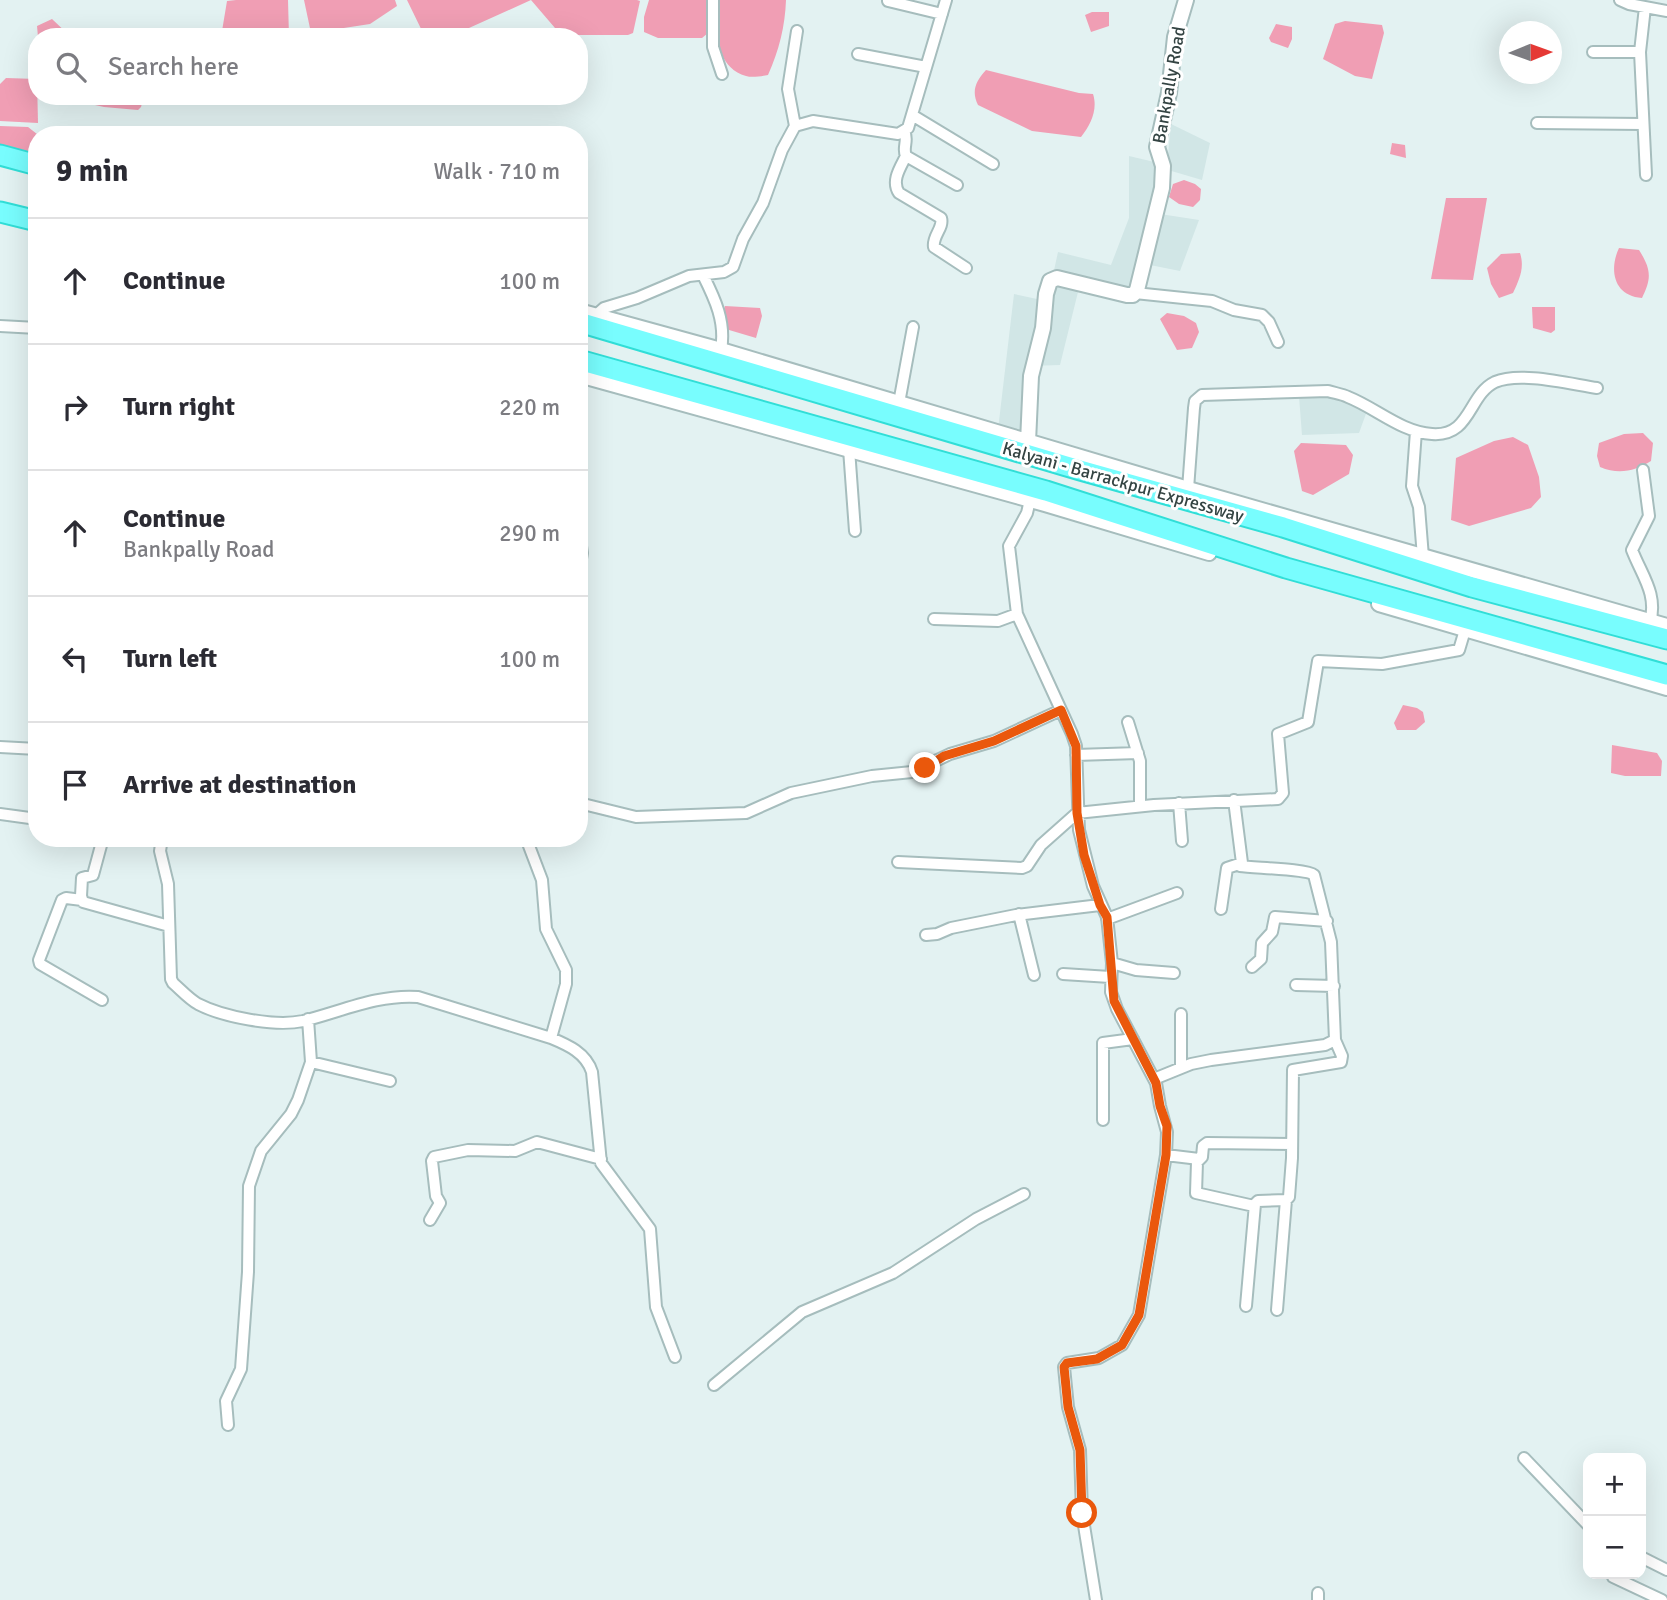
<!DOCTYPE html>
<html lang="en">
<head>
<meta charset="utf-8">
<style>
	:root { --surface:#fff; --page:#f2f2f3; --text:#2b2b33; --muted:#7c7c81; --line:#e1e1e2 }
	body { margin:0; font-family:Signika,sans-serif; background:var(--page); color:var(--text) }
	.controls { position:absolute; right:21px; bottom:21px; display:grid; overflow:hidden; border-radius:14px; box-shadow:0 7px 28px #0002 }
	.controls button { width:63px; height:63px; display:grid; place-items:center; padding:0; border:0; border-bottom:2px solid var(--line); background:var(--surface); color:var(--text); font:35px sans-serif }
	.compass { position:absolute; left:1499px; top:21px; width:63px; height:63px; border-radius:50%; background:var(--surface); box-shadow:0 7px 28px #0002; rotate:89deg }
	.stop { position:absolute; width:21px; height:21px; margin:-16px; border:5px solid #ea580c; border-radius:50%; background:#fff }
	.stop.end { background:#ea580c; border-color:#fff; box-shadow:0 2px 7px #0008 }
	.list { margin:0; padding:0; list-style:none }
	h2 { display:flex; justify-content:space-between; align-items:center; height:91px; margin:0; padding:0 28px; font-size:30px }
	h2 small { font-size:23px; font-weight:400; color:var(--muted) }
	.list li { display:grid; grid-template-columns:46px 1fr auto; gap:21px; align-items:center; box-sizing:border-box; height:126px; padding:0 28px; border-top:2px solid var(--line) }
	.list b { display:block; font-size:26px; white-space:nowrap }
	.list p { margin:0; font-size:23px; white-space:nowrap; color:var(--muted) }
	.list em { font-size:23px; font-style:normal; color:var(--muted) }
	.icon { flex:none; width:38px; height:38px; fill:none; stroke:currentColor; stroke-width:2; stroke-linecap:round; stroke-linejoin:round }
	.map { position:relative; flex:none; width:1667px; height:1600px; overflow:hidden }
	.search { position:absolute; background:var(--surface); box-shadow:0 7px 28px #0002; left:28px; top:28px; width:560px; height:77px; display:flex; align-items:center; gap:18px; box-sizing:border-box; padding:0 24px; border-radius:28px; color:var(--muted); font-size:26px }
	.panel { position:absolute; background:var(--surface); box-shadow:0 7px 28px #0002; left:28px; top:126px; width:560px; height:721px; border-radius:28px }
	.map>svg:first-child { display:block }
	.residential { fill:#d1e6e6 }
	.water { fill:#f09eb4 }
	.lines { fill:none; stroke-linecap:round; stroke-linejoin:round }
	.minor-casing { stroke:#a6bdbd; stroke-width:14 }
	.tertiary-casing { stroke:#a6bdbd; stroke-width:18 }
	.trunk-casing { stroke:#31ded7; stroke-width:23 }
	.minor { stroke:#fff; stroke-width:10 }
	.tertiary { stroke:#fff; stroke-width:14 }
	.trunk { stroke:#78fdfe; stroke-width:19 }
	.route { stroke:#ea580c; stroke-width:9 }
	.labels { text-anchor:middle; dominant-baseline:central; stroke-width:6; stroke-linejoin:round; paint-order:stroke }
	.street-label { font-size:18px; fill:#344443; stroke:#fff }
</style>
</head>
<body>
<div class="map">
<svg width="1667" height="1600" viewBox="0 0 1667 1600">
	<rect width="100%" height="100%" fill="#e3f2f2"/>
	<path class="residential" d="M 1171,124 L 1210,143 L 1202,180 L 1168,170 L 1160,214 L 1199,220 L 1180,271 L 1140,263 L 1133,293 L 1053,275 L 1058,252 L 1111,265 L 1129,218 L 1129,156 L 1167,165 Z
		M 1048,279 L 1078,292 L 1060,365 L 1030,366 L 1026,445 L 997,438 L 1014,294 L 1037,299 Z
		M 1327,395 L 1344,399 L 1367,411 L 1359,433 L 1302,435 L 1299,396 Z"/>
	<path class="water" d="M 236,0 L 288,0 L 289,37 L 221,37 L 227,1 Z
		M 304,0 L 395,0 L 397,6 L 370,24 L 311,33 Z
		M 407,0 L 531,0 L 449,37 L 425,37 Z
		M 531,0 L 637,0 L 640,1 L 633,33 L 628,35 L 561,35 Z
		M 649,0 L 709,0 L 708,33 L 702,38 L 658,38 L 644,32 L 644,17 Z
		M 718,0 L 786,0 C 785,27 779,50 768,75 C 762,76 752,78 746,76 C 712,65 718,28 718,0 Z
		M 1092,12 L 1109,12 L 1109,26 L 1091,32 L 1085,15 Z
		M 52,19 L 71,37 L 38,37 L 37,26 Z
		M 1345,21 L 1382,25 L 1384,33 L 1372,79 L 1355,76 L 1323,59 L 1335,24 Z
		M 1276,24 L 1292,27 L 1292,39 L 1288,48 L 1271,42 L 1269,38 Z
		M 986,70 L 1079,93 L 1093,94 C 1098,109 1091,125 1081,137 L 1032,131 L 978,105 C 971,91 976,81 986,70 Z
		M 6,78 L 37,79 L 38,123 L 0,121 L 0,84 Z
		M 75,96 L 144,96 L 141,107 L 138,110 L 104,107 L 77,101 Z
		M 0,126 L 28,127 L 37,134 L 32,161 L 0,162 Z
		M 1392,143 L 1405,145 L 1406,158 L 1390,154 Z
		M 1184,180 L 1195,184 L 1201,189 L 1200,200 L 1193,207 L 1179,204 L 1169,197 L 1173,184 Z
		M 1446,198 L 1487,198 L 1473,280 L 1431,279 Z
		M 1619,248 L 1639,250 C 1651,269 1652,278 1642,298 C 1613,296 1609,269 1619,248 Z
		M 1520,253 C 1525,268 1519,280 1513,293 L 1499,298 L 1491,284 L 1487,268 L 1501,254 Z
		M 725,306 L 760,308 L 762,316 L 756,338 L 719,327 Z
		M 1532,307 L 1555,307 L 1555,330 L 1551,333 L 1533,328 Z
		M 1167,313 L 1184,316 L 1196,323 L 1199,332 L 1192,348 L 1177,350 L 1160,319 Z
		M 1643,433 L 1653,443 L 1651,461 C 1635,471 1619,475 1600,467 L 1597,456 L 1599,443 L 1624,434 Z
		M 1513,437 L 1528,445 L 1539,477 L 1541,497 L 1531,508 L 1469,526 L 1451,520 L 1456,458 L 1494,441 Z
		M 1301,443 L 1346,445 L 1353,455 L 1349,474 L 1313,495 L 1302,491 L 1294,451 Z
		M 1403,705 L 1417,708 L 1423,712 L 1425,722 L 1416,730 L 1397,730 L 1394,723 Z
		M 1612,745 L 1657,753 L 1662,761 L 1661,776 L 1625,776 L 1611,773 Z"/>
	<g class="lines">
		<g class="minor-casing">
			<path id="minor" d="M 713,0 L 713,47 L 722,74
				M 1620,0 L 1629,4 L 1667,11
				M 888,1 L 942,14
				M 1645,7 L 1640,52 L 1646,175
				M 1593,52 L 1640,52
				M 858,54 L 926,67
				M 912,115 L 993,164
				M 1537,123 L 1643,124
				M 795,126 L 788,89 L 797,31
				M 904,131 C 909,140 902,148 906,156 L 957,185
				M 906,156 C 900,168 891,181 899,193 L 941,218 C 944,228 932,236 934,247 L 966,268
				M 703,275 C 715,299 726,322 721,350
				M 1135,293 L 1212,301 L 1234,310 L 1262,315 L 1269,322 L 1278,342
				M 595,316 L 604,308 L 637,298 L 689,276 L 724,272 L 733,267 L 743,239 L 763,203 L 782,150 L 795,126 L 813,121 L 898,134 L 908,128 L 946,0
				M 0,326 L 37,328
				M 899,403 L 913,327
				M 1416,431 L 1412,486 L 1419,507 L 1423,557
				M 849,449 L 855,531
				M 1643,470 L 1649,516 L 1632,550 C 1642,576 1658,594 1650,623
				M 1188,489 L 1194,408 L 1195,401 L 1202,395 L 1328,391 C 1334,393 1342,394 1348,397 C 1376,408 1401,432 1432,434 C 1471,437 1468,395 1495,382 C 1520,371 1570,384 1597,388
				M 1030,500 L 1027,513 L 1009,546 L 1017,614 L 1072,734 L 1076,746 L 1079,830 L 1093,886 L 1107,917 L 1112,963 L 1111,992 L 1117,1009 L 1156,1083 L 1160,1106 L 1167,1132 L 1166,1155 L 1139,1315 L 1122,1345 L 1099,1358 L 1067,1363 L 1064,1367 L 1068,1407 L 1080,1450 L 1082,1513 L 1096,1600
				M 579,532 L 582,553 L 579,570
				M 934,619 L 998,621 L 1017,614
				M 1128,722 L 1140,761 L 1140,806
				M 0,747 L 37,749
				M 1076,755 L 1138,753
				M 579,803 L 636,817 L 746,813 L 791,793 L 872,776 L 912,772 L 950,754 L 994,741 L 1061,710
				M 1179,803 L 1182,841
				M 0,814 L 37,819
				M 103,838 L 93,875 L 82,878 L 81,896 L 83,902 L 169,926
				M 162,838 L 160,851 L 168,884 L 171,979 L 173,983 C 181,990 189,999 198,1004 C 223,1017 275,1027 303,1021 C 340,1012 378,994 418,997 L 551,1038 C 568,1045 586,1053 592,1072 L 601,1163 L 650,1229 L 656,1307 L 675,1357
				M 526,838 L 542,880 L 546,929 L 566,970 L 566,984 L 551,1038
				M 898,862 L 1022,868 L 1027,866 L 1041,845 L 1077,813 L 1154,805 L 1278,799 L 1283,793 L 1278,734 L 1308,722 L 1318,661 L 1382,664 L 1459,650 L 1465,630
				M 82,900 L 66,898 L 62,900 L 39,960 L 40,964 L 102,1000
				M 1221,909 L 1227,868 L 1242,863 L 1234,800
				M 1019,914 L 1034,975
				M 1107,919 L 1177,893
				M 926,935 L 937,934 L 951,928 L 1016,915 L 1100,905
				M 1112,963 L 1136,970 L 1174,973
				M 1252,967 L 1261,959 L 1262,943 L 1272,932 L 1275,917 L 1327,921
				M 1063,974 L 1110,977
				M 1296,985 L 1334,986
				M 1181,1014 L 1181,1068
				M 311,1062 L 390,1081
				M 1154,1079 L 1191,1064 L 1211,1060 L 1325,1045 L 1335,1040 L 1331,942 L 1314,875 C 1307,869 1254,868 1240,866
				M 1103,1120 L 1103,1043 L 1133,1039
				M 1166,1155 L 1199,1159
				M 1254,1206 L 1196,1193 L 1197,1162 L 1202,1157 L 1203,1146 L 1207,1143 L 1292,1144
				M 430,1220 L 440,1203 L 436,1196 L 432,1161 L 434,1157 L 468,1150 L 515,1151 L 537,1142 L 601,1159
				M 1246,1306 L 1255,1204 L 1258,1201 L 1286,1200 L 1289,1197 L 1292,1158 L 1293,1070 L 1341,1062 L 1342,1056 L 1335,1040
				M 1277,1310 L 1286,1200
				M 714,1385 L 802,1312 L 893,1273 L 976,1219 L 1024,1194
				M 228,1425 L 226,1401 L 241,1369 L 248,1272 L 249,1186 L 261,1151 L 291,1114 L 298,1100 L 311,1062 L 308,1019
				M 1524,1458 L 1588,1525
				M 1641,1557 L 1667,1570
				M 1613,1577 L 1662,1600
				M 1318,1593 L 1318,1600"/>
		</g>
		<g class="tertiary-casing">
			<path id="tertiary" d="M 579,311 L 721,350 L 1188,489 L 1667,626
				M 579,375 L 1045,504 L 1209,553
				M 1028,442 L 1031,376 L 1043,328 L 1046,294 L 1050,281 L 1057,278 L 1127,295 L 1133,295 L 1137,290 L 1162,188 L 1163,166 L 1157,147 L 1169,93 L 1175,37 L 1186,0
				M 1379,604 L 1667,688"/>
		</g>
		<g class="trunk-casing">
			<path id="trunk" d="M 0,155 L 37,165
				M 0,212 L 37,221
				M 579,322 L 1080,470 L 1283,527 L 1472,587 L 1667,639
				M 579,360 L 1046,491 L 1286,568 L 1667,675"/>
		</g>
		<use href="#minor" class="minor"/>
		<use href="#tertiary" class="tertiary"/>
		<use href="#trunk" class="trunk"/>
	</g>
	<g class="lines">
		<path class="route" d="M 925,768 L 944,756 L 994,741 L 1061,710 L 1076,746 L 1077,813 L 1084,855 L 1100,905 L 1107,917 L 1114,1001 L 1156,1083 L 1160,1106 L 1167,1126 L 1166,1155 L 1139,1315 L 1122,1345 L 1097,1359 L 1067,1363 L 1064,1367 L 1068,1407 L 1080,1450 L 1082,1513"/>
	</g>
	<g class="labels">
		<g class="street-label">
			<text transform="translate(1169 85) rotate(-80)">Bankpally Road</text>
			<text transform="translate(1123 482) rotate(16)">Kalyani - Barrackpur Expressway</text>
		</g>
	</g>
</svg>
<div class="controls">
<button>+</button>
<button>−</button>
</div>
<svg class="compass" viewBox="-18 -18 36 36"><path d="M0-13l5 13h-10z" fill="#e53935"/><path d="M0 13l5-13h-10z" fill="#7c7c81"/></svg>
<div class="stop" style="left:1082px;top:1513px"></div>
<div class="stop end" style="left:925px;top:768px"></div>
<div class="search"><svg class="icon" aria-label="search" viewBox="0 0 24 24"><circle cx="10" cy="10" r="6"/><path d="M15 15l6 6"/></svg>Search here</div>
<section class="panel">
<h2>9 min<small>Walk · 710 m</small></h2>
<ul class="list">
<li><svg class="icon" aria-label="ahead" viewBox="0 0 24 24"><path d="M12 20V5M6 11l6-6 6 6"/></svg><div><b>Continue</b></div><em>100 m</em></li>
<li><svg class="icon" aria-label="right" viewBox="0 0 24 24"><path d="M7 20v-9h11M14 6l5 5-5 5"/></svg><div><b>Turn right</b></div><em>220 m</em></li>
<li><svg class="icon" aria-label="ahead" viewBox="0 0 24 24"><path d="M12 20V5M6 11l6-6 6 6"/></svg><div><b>Continue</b><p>Bankpally Road</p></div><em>290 m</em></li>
<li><svg class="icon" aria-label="left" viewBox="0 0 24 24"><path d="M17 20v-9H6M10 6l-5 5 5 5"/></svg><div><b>Turn left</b></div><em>100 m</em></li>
<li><svg class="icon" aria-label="arrive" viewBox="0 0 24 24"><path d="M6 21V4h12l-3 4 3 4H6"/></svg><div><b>Arrive at destination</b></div></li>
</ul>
</section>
</div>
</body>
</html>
